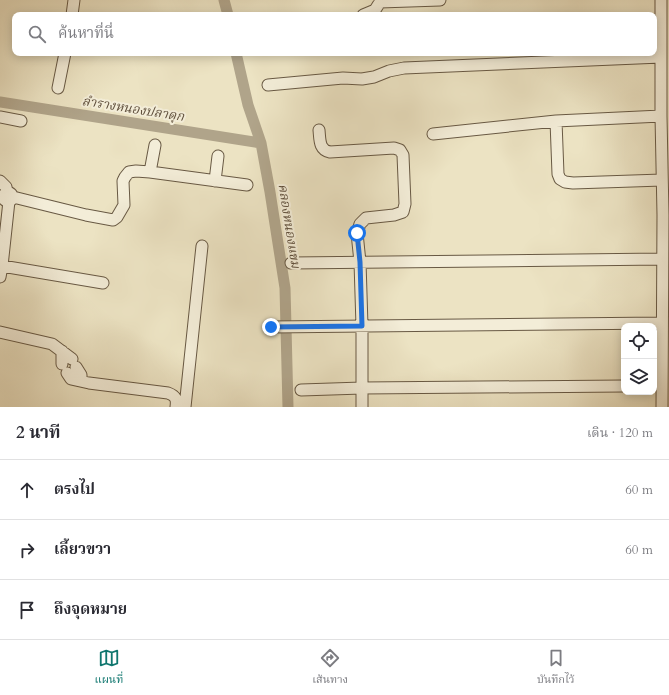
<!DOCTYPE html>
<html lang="th">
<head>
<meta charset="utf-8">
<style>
	:root { --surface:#fff; --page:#f2f2f3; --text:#2b2b33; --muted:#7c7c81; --line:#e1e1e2; --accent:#0f766e }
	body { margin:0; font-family:Cardo,"Noto Serif Thai",serif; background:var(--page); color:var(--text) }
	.controls { position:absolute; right:12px; bottom:12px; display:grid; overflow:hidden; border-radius:8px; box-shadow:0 2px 10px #0003 }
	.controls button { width:36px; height:36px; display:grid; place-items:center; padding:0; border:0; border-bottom:1px solid var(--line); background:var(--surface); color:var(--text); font:20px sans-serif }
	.stop { position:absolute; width:12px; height:12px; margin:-9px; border:3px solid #1a73e8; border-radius:50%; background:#fff }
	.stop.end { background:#1a73e8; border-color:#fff; box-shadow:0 1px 4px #0008 }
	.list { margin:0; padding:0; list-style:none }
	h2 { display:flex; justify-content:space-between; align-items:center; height:52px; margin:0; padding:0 16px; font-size:17px }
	h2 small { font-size:13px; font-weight:400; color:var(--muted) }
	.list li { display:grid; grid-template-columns:26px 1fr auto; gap:12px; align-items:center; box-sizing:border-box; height:60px; padding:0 16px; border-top:1px solid var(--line) }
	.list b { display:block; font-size:15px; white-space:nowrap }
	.list em { font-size:13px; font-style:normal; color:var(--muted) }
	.icon { flex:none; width:22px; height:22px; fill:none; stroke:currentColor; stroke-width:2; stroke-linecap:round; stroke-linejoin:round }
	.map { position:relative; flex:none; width:669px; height:407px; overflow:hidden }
	.search { position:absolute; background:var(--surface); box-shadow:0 2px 10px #0003; left:12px; right:12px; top:12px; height:44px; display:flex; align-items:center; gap:10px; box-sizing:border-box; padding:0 14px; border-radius:8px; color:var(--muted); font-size:15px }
	.sheet { height:232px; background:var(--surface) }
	nav { display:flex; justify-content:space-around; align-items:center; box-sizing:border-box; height:56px; border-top:1px solid var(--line); background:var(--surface); font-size:11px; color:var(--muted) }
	nav a { display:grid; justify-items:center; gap:2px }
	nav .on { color:var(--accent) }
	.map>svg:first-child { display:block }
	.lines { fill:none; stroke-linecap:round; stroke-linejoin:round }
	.canal { stroke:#b0a48a; stroke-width:11 }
	.street-casing { stroke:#685944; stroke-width:13 }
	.street { stroke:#f3edd8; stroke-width:11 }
	.route { stroke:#1a73e8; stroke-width:5 }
	.labels { text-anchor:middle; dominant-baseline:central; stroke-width:4; stroke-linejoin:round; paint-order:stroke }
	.water-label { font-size:13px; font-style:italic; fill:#5f4f3c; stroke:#f3edd8 }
</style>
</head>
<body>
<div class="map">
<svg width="669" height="407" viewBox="0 0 669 407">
	<rect width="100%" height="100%" fill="#ece3c3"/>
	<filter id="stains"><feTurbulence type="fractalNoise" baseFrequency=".005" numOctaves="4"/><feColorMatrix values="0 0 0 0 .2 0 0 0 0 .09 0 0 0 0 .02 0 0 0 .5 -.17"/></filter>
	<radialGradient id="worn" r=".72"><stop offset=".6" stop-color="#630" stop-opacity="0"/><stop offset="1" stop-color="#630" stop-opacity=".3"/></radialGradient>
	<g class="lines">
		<path class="canal" d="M 224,0 L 228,15
			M 236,53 L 248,105 L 261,143 L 270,192 L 285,288 L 288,407
			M 0,102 L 261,143"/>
		<g class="street-casing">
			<path id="street" d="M 661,0 L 661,116 L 663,215 L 662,407
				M 380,2 L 440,0
				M 72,15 L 74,0
				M 363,15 L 375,10 L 380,2 L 380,0
				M 268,85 L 343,78 L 362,79 L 374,77 L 389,71 L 404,68 L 661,57
				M 58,88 L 65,53
				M 0,117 L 21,121
				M 556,121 L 558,174 L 560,179 L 565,182 L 573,183 L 662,180
				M 319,130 C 320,140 319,150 330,152 L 394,148 L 400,150 L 403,155 L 405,204 L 403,212 L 394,215 L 366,218 L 360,224 L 357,233 L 360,262 L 362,326 L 362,407
				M 433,134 L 556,121 L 661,116
				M 150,172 L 155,145
				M 0,181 L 6,187 L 7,192
				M 215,181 L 218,156
				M3.5 197a4.5 4.5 0 1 1 9 0a4.5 4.5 0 1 1-9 0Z
				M 13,197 L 86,215 L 113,220 L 117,217 L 124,205 L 123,181 L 125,177 L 129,172 L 136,171 L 150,172 L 247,185
				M 291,263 L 662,259
				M 2,266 L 103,283
				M 0,277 L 2,266 L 9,201
				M 271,327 L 662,323
				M 0,332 L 52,344 L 72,359
				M 62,351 L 62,364
				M 76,367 L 81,375 L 81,380
				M 67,373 L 71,379 L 89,383 L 168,393 C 176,396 177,399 176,407
				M 301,390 L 362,388 L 624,386
				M 185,407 L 202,246"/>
		</g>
		<use href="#street" class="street"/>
	</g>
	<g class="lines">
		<path class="route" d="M 271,327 L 362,326 L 360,262 L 357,233"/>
	</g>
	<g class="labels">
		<g class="water-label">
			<text transform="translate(133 109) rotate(9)">ลำรางหนองปลาดุก</text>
			<text transform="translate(289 226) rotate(81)">คลองหนองแขม</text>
		</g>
	</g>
	<rect width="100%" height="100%" filter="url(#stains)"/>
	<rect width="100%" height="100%" fill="url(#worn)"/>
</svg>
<div class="controls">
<button><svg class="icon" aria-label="locate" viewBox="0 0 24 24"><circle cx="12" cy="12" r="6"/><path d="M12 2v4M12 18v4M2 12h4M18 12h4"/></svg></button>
<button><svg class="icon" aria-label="layers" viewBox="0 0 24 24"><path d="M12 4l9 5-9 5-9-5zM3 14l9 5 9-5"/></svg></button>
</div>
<div class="stop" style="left:357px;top:233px"></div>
<div class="stop end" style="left:271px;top:327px"></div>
<div class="search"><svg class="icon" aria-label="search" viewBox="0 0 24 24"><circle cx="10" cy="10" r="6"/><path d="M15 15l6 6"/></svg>ค้นหาที่นี่</div>
</div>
<section class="sheet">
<h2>2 นาที<small>เดิน · 120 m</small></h2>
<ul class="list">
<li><svg class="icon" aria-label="ahead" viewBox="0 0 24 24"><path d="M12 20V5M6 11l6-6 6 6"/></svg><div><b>ตรงไป</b></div><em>60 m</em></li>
<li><svg class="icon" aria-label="right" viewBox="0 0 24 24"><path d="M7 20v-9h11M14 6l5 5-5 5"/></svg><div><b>เลี้ยวขวา</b></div><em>60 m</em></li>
<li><svg class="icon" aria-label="arrive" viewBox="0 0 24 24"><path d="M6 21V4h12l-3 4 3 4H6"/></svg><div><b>ถึงจุดหมาย</b></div></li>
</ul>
</section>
<nav>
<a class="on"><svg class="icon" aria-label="map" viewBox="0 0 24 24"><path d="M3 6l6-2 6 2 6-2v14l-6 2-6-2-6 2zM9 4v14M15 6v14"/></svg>แผนที่</a>
<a><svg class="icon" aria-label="directions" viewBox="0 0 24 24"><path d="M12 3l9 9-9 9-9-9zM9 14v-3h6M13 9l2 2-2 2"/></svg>เส้นทาง</a>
<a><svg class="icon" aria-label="saved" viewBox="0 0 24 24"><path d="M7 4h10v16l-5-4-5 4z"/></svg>บันทึกไว้</a>
</nav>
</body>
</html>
